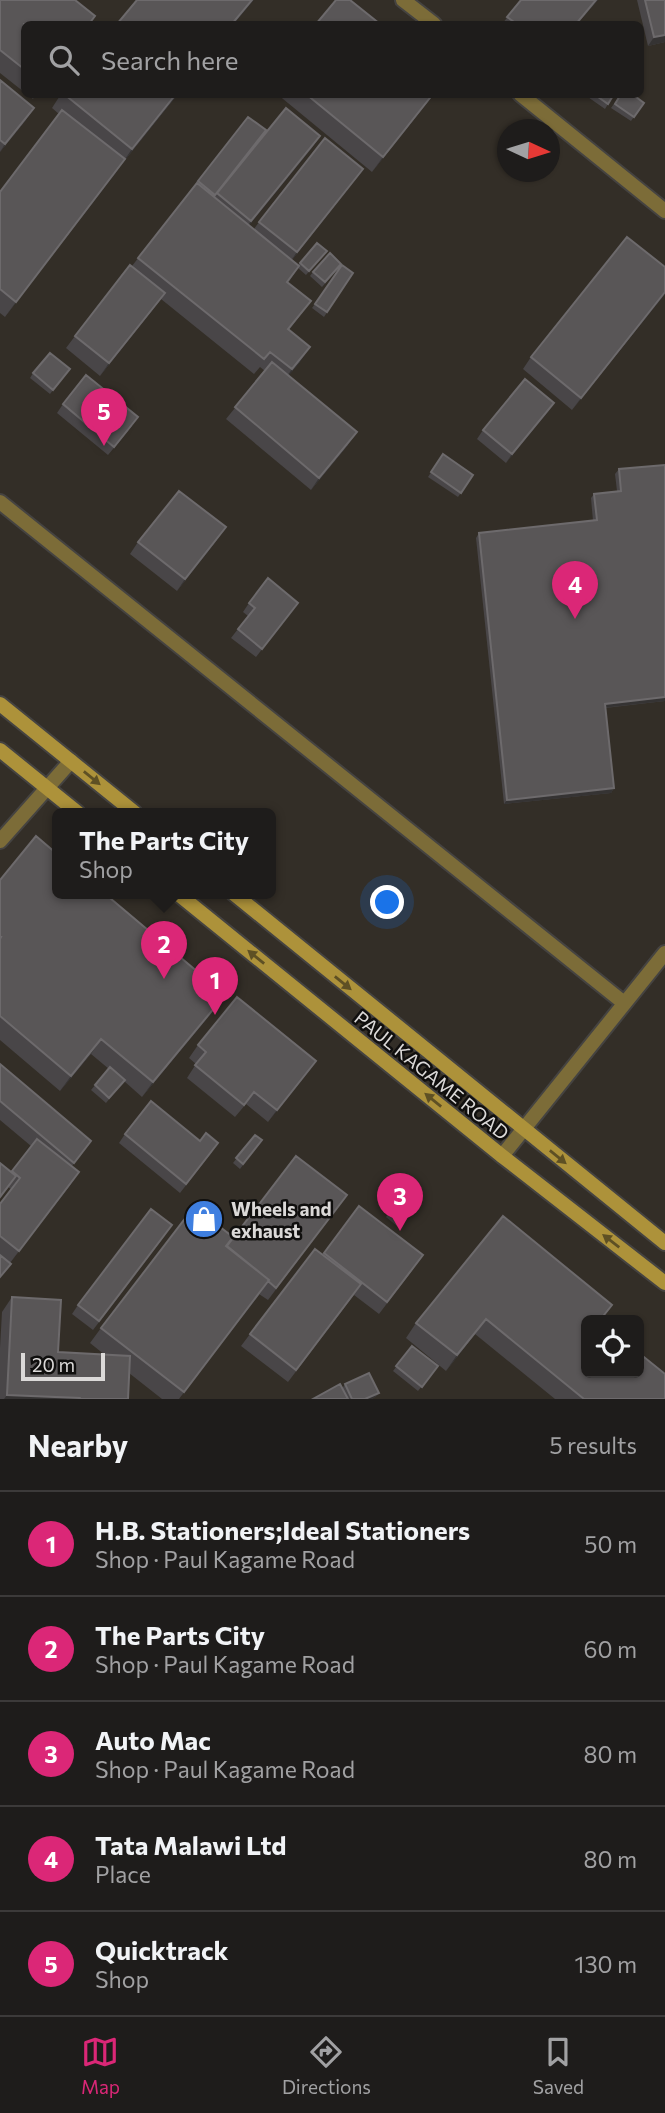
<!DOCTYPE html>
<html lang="en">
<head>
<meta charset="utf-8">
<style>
	:root { --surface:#1e1c1b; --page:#2b2928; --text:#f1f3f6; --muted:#a1a1a3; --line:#3c3a3a; --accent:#db2777 }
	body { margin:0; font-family:Commissioner,sans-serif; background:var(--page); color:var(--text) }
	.controls { position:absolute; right:21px; bottom:21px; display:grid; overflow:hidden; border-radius:10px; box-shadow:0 2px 5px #0004 }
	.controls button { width:63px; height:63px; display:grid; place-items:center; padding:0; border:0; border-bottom:2px solid var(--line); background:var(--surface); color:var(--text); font:35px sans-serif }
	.compass { position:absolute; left:497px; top:119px; width:63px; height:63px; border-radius:50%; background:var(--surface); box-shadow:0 2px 5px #0004; rotate:94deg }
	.scale { position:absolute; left:21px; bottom:18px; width:84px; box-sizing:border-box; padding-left:7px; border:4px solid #dbd9d8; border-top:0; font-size:19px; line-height:24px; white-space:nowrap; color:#dbd9d8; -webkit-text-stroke:5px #100f0e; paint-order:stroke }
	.you { position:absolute; left:388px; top:903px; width:24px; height:24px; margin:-18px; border:5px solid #fff; border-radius:50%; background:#1a73e8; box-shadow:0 0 0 10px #1a73e833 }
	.badge { display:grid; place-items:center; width:46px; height:46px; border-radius:50%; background:var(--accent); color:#fff; font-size:23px; font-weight:700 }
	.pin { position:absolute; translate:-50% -58px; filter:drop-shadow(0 2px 4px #0008) }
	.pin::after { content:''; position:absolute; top:37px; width:24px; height:21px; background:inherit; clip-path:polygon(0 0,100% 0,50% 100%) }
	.popup { position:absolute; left:52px; top:808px; width:224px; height:91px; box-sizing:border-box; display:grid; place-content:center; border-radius:10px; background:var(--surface); filter:drop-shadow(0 2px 5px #0005); font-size:23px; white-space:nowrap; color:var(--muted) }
	.popup b { font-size:26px; color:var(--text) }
	.popup::after { content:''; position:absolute; left:50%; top:100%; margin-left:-14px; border:14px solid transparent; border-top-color:var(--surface) }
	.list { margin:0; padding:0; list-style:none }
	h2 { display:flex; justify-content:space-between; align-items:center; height:91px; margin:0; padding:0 28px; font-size:30px }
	h2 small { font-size:23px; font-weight:400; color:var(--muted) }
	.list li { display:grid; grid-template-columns:46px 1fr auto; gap:21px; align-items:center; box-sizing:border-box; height:105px; padding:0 28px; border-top:2px solid var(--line) }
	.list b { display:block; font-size:26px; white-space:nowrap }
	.list p { margin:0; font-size:23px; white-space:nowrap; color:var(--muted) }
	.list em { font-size:23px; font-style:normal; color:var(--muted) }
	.icon { flex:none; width:38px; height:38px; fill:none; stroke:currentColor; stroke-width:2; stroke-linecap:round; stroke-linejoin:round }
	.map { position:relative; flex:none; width:665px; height:1399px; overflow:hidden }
	.search { position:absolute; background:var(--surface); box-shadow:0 2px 5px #0004; left:21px; right:21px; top:21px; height:77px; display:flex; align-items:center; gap:18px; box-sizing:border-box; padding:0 24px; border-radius:10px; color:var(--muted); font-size:26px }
	.sheet { height:616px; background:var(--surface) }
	nav { display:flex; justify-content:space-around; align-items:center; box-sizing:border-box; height:98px; border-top:2px solid var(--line); background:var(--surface); font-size:19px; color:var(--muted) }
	nav a { display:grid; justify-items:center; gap:4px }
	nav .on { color:var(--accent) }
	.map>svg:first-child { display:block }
	.built { fill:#332e27; fill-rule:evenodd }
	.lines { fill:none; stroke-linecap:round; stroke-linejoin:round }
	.minor-casing { stroke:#454341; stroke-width:18 }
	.secondary-casing { stroke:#454341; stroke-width:18 }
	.minor { stroke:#7c6c38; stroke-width:14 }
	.secondary { stroke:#ad923a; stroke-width:14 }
	.wall { fill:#494648 }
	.shaded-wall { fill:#353333 }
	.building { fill:#595657; stroke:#6d6a6c; stroke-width:2 }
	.oneway { fill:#5e5024 }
	.labels { text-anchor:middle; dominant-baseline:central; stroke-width:5; stroke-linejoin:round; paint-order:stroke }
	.street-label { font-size:19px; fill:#dbd9d8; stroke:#100f0e }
	.poi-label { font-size:19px; font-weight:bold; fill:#dbd9d8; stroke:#100f0e; text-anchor:start }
</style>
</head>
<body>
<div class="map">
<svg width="665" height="1399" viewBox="0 0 665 1399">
	<rect width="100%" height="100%" fill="#282624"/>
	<path class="built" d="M 0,0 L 665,0 L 665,1399 L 0,1399 ZM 24,24 L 640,24 L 640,94 L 24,94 ZM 508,130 L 550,130 L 550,172 L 508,172 ZM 57,813 L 271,813 L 271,893 L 57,893 ZM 586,1320 L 639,1320 L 639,1373 L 586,1373 Z"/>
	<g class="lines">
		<g class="minor-casing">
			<path id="minor" d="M 403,0 L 434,24
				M 520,94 L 665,211
				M 0,502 L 624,1003
				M 0,841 L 71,761
				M 502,1156 L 665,953"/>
		</g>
		<g class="secondary-casing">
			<path id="secondary" d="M 0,704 L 135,813
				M 0,750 L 78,813
				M 177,893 L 502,1156 L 665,1283
				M 233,893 L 665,1243"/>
		</g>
		<use href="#minor" class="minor"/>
		<use href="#secondary" class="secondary"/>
	</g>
	<path class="wall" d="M 0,0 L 24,24 L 24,92 L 0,73 Z
		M 521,0 L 598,0 L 577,24 L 502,24 Z
		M 637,0 L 665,0 L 665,42 L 648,46 Z
		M 0,80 L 26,120 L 0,152 Z
		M 27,94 L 36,94 L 33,99 Z
		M 61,94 L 178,94 L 121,165 L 5,317 L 0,313 L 0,192 L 59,114 L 52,108 Z
		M 277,94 L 434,94 L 372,172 Z
		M 586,94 L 614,94 L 605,109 L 585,95 Z
		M 621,94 L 644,103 L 631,121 L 611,108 Z
		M 320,136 L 311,149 L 249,225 L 254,229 L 259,222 L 363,169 L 292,260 L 298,265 L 317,243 L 327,251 L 306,275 L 298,268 L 288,283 L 311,301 L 289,330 L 300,362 L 288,376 L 348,445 L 311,490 L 226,419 L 265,371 L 260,367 L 254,374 L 161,299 L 100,376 L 66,348 L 75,336 L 132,266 L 198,181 L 260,139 L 232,175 Z
		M 342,265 L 353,273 L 324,317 L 312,308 Z
		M 338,269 L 322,287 L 310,276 L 313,272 Z
		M 665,294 L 572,410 L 523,369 L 531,357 Z
		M 70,369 L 50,394 L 30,378 L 33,373 Z
		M 554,403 L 506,463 L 477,439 L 483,430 Z
		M 63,404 L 132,426 L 108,455 L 57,413 Z
		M 443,454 L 473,475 L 458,497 L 428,477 Z
		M 665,465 L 665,701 L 605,708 L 614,788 L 611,793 L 504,804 L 476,538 L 479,533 L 593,521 L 591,498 L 594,494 L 617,491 L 615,474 L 619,469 Z
		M 217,540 L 177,591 L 130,554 L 138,542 Z
		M 249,603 L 292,611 L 256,657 L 231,638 L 248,616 L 243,612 Z
		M 0,880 L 225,995 L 214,1010 L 142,1097 L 124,1081 L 106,1103 L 91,1090 L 109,1069 L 91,1054 L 60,1091 L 0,1040 Z
		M 198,1045 L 316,1061 L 268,1122 L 246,1104 L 235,1117 L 187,1078 L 196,1064 L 189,1058 Z
		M 0,1064 L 91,1141 L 72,1166 L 71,1184 L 10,1263 L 0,1255 L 0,1204 L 11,1189 L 8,1187 L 0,1198 L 0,1163 L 11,1172 L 31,1146 L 0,1120 Z
		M 125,1134 L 212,1152 L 180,1193 L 119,1143 Z
		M 255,1135 L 262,1140 L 240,1169 L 233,1163 Z
		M 401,1198 L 411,1207 L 397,1226 L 386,1217 Z
		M 359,1206 L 414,1268 L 379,1314 L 354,1295 L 288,1382 L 241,1346 L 250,1334 L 323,1254 Z
		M 338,1207 L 268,1300 L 259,1294 L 179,1399 L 162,1399 L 129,1373 L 128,1399 L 0,1399 L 0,1348 L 2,1312 L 12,1297 L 58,1352 L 105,1355 L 90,1343 L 101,1328 L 226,1246 Z
		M 503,1216 L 586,1320 L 665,1399 L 555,1399 L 475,1334 L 446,1371 L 406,1338 L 416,1323 Z
		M 166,1234 L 93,1330 L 72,1314 L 78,1305 Z
		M 412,1346 L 438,1366 L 418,1391 L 393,1371 Z
		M 345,1384 L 379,1393 L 375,1397 L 372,1399 L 313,1399 L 342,1389 Z"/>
	<path class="shaded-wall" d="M 252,0 L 254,0 L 234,24 L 232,24 Z
		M 596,0 L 598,0 L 577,24 L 576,24 Z
		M 665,35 L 665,42 L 648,46 L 654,37 Z
		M 176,94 L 178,94 L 121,165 L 132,149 Z
		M 433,94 L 434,94 L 372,172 L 383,157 Z
		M 34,108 L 26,120 L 0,152 L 5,144 Z
		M 320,136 L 311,149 L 243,233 L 251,221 Z
		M 125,159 L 115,174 L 5,317 L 16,302 Z
		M 363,169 L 354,181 L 288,265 L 297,252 Z
		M 665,292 L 665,294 L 572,410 L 581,398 Z
		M 165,293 L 156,305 L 100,376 L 109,363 Z
		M 310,347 L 300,362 L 282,384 L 292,369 Z
		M 554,403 L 548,412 L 506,463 L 512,454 Z
		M 357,432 L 348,445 L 311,490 L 319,478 Z
		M 226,527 L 217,540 L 177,591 L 185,579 Z
		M 665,697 L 665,701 L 602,708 L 605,704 Z
		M 614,788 L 611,793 L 504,804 L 507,800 Z
		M 225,995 L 214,1010 L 142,1097 L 153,1082 Z
		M 101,1039 L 91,1054 L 60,1091 L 71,1076 Z
		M 316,1061 L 307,1074 L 268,1122 L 277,1110 Z
		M 79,1172 L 71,1184 L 10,1263 L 19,1251 Z
		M 269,1280 L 259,1295 L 179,1399 Z
		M 486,1319 L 475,1334 L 446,1371 L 457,1355 Z
		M 379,1393 L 375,1397 L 372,1399 L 365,1399 Z
		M 7,1395 L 79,1398 L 78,1399 L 4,1399 Z"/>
	<path class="building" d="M 0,0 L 75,0 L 95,16 L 89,24 L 24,24 L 24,69 L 0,50 Z
		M 137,0 L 252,0 L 232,24 L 117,24 Z
		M 336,0 L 350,0 L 380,24 L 316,24 Z
		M 521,0 L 596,0 L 576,24 L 517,24 L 507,17 Z
		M 645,0 L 665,0 L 665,35 L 654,37 Z
		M 0,80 L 34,108 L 5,144 L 0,140 Z
		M 64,94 L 176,94 L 132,149 Z
		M 306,94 L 433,94 L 383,157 Z
		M 594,94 L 614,94 L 608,104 Z
		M 621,94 L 632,94 L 644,103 L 634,117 L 615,104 Z
		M 286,108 L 320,136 L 251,221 L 217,193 Z
		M 62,110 L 125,159 L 16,302 L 0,289 L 0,192 Z
		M 248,117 L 266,130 L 215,195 L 198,181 Z
		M 325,138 L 363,169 L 297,252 L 259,222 Z
		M 197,183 L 299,266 L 287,282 L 311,301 L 288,329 L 310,347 L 292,369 L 270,352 L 264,359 L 138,258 Z
		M 627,237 L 665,267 L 665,292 L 581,398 L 531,357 Z
		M 317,243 L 327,251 L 309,271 L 300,263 Z
		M 330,253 L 341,264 L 325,282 L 313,272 Z
		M 130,265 L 165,293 L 109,363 L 75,336 Z
		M 342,265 L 353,273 L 327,312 L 315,304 Z
		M 50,353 L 70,369 L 53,390 L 33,373 Z
		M 272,362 L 357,432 L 319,478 L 235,407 Z
		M 86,375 L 138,417 L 114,447 L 63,404 Z
		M 525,379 L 554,403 L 512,454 L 483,430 Z
		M 443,454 L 473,475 L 461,493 L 431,472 Z
		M 665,465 L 665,697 L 605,704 L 614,788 L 507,800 L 479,533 L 597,520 L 594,494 L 621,491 L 619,469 Z
		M 179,491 L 226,527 L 185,579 L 138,542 Z
		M 268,578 L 298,603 L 262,649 L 238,629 L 255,608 L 249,603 Z
		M 36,836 L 57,854 L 57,893 L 104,893 L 225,995 L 153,1082 L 101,1039 L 71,1076 L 0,1016 L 0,939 L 1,937 L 0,937 L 0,880 Z
		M 237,997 L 316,1061 L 277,1110 L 254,1092 L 244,1105 L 195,1065 L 206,1052 L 198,1045 Z
		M 0,1064 L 91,1141 L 74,1163 L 0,1101 Z
		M 110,1067 L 125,1080 L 109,1098 L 95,1085 Z
		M 151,1101 L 200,1141 L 206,1133 L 218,1143 L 186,1184 L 125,1134 Z
		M 255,1135 L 262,1140 L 243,1164 L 236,1158 Z
		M 37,1139 L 79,1172 L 19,1251 L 0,1236 L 0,1204 L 20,1178 L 12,1171 Z
		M 296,1156 L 347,1195 L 276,1288 L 268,1281 L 269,1280 L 227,1246 Z
		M 0,1163 L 16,1176 L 0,1197 Z
		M 401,1198 L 411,1207 L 400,1221 L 389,1213 Z
		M 359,1206 L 423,1255 L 387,1302 L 324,1253 Z
		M 151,1209 L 172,1225 L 99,1321 L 78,1305 Z
		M 187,1216 L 209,1233 L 216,1224 L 233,1237 L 226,1246 L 269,1280 L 184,1392 L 101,1328 Z
		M 503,1216 L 612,1305 L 600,1320 L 586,1320 L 586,1373 L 639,1373 L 639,1353 L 665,1374 L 665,1399 L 584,1399 L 486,1319 L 457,1355 L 416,1323 Z
		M 315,1249 L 361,1284 L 296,1370 L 250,1334 Z
		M 0,1255 L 11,1264 L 0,1277 Z
		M 12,1297 L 61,1300 L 58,1352 L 130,1356 L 128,1399 L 78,1399 L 79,1398 L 7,1395 Z
		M 412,1346 L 438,1366 L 422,1387 L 396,1366 Z
		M 369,1373 L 379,1393 L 365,1399 L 352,1399 L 345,1384 Z
		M 340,1384 L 348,1399 L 313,1399 Z"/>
	<defs><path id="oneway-solid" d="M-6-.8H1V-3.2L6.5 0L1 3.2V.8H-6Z" transform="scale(1.75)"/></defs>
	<g class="oneway">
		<use href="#oneway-solid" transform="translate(92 778) rotate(39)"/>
		<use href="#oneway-solid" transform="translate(256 957) rotate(-141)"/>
		<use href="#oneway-solid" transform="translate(343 983) rotate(39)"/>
		<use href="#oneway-solid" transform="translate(433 1100) rotate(-141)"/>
		<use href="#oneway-solid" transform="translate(558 1157) rotate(39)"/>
		<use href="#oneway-solid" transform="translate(611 1241) rotate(-142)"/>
	</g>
	<defs>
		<g id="shop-disc" transform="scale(2.0125)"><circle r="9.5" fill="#3f7fe0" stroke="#100f0e"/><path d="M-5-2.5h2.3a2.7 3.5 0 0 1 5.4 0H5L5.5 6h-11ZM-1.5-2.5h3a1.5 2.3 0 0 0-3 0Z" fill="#fff"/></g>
	</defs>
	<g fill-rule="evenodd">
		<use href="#shop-disc" x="204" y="1219"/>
	</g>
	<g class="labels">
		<g class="street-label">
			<text transform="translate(432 1075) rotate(39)">PAUL KAGAME ROAD</text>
		</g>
		<g class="poi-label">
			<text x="231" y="1208">Wheels and<tspan x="231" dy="22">exhaust</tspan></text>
		</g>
	</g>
</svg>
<div class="controls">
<button><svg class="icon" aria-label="locate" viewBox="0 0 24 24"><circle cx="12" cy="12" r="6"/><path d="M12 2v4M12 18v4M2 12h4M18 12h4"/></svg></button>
</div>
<svg class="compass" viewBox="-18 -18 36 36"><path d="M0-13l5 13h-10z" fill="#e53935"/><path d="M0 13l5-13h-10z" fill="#a1a1a3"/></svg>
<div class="scale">20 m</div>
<div class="you"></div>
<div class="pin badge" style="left:215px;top:1015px">1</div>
<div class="pin badge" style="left:164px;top:979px">2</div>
<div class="popup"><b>The Parts City</b>Shop</div>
<div class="pin badge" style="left:400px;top:1231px">3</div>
<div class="pin badge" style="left:575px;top:619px">4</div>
<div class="pin badge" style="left:104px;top:446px">5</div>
<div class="search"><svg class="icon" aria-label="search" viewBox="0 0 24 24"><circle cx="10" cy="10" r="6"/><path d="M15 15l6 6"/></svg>Search here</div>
</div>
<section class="sheet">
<h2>Nearby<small>5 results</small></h2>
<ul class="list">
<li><span class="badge">1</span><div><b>H.B. Stationers;Ideal Stationers</b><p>Shop · Paul Kagame Road</p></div><em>50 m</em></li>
<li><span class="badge">2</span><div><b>The Parts City</b><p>Shop · Paul Kagame Road</p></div><em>60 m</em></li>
<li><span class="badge">3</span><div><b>Auto Mac</b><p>Shop · Paul Kagame Road</p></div><em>80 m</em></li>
<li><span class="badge">4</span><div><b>Tata Malawi Ltd</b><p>Place</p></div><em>80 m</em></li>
<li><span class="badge">5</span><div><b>Quicktrack</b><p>Shop</p></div><em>130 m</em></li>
</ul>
</section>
<nav>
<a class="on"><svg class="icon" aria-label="map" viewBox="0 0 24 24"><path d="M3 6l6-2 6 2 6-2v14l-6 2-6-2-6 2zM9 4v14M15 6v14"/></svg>Map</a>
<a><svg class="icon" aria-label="directions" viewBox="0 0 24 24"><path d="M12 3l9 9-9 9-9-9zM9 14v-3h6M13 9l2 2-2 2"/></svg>Directions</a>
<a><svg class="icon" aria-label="saved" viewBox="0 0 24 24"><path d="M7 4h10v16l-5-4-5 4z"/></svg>Saved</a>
</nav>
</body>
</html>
